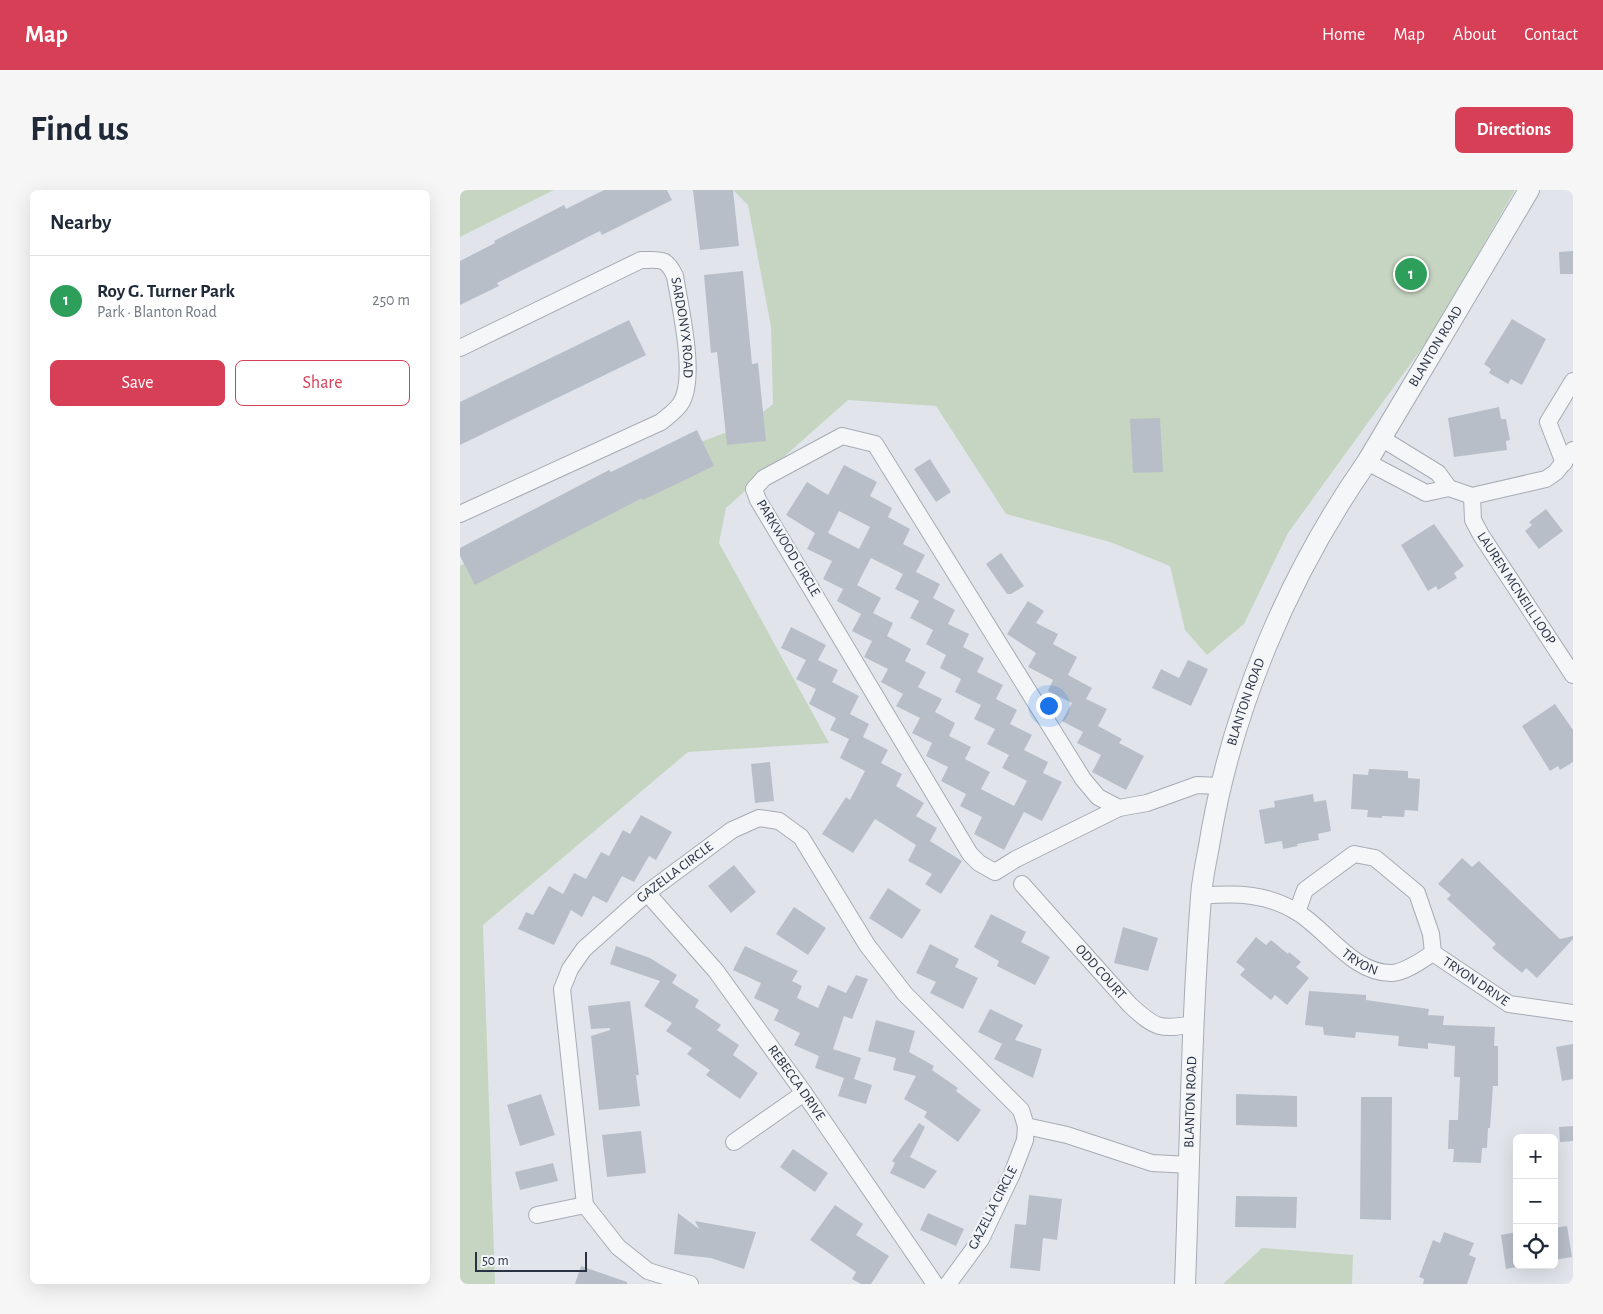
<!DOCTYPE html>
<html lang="en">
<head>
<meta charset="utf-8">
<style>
	:root { --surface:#fff; --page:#f6f6f7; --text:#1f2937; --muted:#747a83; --line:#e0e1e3; --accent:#d73f56 }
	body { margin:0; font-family:"Alegreya Sans",sans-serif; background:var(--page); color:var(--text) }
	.controls { position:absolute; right:15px; bottom:15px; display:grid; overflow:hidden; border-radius:8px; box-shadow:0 5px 20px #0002 }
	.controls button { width:45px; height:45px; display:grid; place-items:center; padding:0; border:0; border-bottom:1px solid var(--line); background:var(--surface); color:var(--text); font:25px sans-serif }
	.scale { position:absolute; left:15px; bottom:12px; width:112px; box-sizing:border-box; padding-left:5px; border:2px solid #283243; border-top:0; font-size:14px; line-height:18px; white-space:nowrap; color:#283243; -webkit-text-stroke:4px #f1f4f8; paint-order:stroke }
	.you { position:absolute; left:588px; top:515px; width:18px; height:18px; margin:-12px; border:4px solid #fff; border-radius:50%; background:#1a73e8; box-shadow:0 0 0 8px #1a73e833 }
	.badge { display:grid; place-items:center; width:32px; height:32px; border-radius:50%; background:var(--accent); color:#fff; font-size:16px; font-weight:700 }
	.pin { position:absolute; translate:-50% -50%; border:2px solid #fff; box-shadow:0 1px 5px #0006 }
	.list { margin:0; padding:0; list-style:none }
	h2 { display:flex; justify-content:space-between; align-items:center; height:65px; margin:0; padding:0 20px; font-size:21px }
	h2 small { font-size:16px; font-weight:400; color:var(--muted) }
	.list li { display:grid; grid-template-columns:32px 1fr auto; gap:15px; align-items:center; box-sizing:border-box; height:90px; padding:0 20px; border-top:1px solid var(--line) }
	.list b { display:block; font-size:19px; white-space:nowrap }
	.list p { margin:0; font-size:16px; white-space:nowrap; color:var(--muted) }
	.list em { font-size:16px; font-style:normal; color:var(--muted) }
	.actions { display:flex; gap:10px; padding:15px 20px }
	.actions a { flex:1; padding:11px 0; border:1px solid var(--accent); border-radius:8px; text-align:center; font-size:18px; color:var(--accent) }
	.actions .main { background:var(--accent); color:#fff }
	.icon { flex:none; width:28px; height:28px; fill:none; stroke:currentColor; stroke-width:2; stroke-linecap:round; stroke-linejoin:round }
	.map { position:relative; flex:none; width:1113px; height:1094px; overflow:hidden; border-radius:8px }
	header { display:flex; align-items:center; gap:30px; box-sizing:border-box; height:70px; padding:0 25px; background:var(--accent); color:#fff }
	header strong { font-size:24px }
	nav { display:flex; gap:28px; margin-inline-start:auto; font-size:18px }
	.intro { display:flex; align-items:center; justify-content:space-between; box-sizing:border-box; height:120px; padding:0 30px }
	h1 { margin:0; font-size:35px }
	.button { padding:12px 22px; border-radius:8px; background:var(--accent); color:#fff; font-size:18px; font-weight:700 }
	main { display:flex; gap:30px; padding:0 30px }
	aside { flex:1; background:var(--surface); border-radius:8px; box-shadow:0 5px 20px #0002 }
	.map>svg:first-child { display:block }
	.green { fill:#c6d5c1 }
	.building { fill:#b8bec8; fill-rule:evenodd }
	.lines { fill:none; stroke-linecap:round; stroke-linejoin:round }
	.minor-casing { stroke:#a6acb5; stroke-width:18 }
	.tertiary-casing { stroke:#a6acb5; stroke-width:22 }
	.minor { stroke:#f4f6f8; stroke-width:16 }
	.tertiary { stroke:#f4f6f8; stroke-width:20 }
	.labels { text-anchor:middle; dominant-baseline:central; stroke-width:4.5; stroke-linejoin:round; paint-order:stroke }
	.street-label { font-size:14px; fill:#283243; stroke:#f1f4f8 }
</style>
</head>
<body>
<header>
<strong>Map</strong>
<nav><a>Home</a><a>Map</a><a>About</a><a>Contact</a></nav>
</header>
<div class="intro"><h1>Find us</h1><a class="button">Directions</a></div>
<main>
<aside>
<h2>Nearby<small></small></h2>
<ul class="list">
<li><span class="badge" style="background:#2e9e5b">1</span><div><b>Roy G. Turner Park</b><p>Park · Blanton Road</p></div><em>250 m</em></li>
</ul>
<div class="actions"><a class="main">Save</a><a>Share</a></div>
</aside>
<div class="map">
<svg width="1113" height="1094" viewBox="0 0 1113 1094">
	<rect width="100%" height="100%" fill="#e1e5eb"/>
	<path class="green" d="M 0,0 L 94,0 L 0,47 Z
		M 273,0 L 1055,0 L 970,147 L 828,343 L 784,434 L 747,465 L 725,440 L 710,376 L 650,352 L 546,324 L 476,216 L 388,210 L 266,318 L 259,353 L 369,553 L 228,562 L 23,735 L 35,1094 L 0,1094 L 0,376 L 204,266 L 288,234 L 313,214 L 311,137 L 288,15 Z
		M 802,1058 L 893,1065 L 892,1094 L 763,1094 Z"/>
	<path class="building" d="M 144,0 L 207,0 L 212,10 L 142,45 L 140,41 L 37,93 L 39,96 L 0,115 L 0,71 L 35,53 L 34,51 L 104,15 L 106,19 Z
		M 233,0 L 273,0 L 279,56 L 240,60 Z
		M 1113,61 L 1113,84 L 1100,84 L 1099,62 Z
		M 283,81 L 292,174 L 298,173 L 306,251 L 267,255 L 257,162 L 251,163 L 244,85 Z
		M 1052,129 L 1086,149 L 1062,195 L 1051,189 L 1048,194 L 1029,183 L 1031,179 L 1024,174 Z
		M 169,130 L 186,165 L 0,255 L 0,212 Z
		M 1039,217 L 1041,229 L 1046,229 L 1050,250 L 1046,251 L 1047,260 L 994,267 L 988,228 Z
		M 700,228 L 703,282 L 673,283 L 670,229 Z
		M 237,240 L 254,276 L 183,310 L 182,308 L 15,395 L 0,366 L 0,358 L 149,280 L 151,282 Z
		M 470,269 L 491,302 L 476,312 L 454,279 Z
		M 384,275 L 417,292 L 410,306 L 432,318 L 428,327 L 450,339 L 443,354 L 465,365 L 456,382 L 480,394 L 473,408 L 495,420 L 488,434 L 509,444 L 503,457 L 524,468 L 517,482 L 543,495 L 536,509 L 557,520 L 550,534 L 572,545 L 564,560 L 588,572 L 583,583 L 602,592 L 582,631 L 564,622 L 544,660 L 514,644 L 522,627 L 500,616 L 506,604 L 481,591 L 488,577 L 466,566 L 472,553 L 452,543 L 460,528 L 436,516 L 443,504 L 421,492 L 428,479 L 404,467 L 412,451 L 392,441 L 401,424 L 377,411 L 383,399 L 363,389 L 372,371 L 347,359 L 355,343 L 326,325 L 347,292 L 368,305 ZM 379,321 L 410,337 L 399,359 L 368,343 ZM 411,368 L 443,384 L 435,399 L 459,411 L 450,428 L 473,440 L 466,454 L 486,465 L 480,478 L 501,489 L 495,502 L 521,515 L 514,529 L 535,539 L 527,554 L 549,565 L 542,578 L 567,591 L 554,616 L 521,599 L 530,582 L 505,569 L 511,557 L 489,546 L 495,533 L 475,522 L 482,509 L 458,497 L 466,482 L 445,471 L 451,459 L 427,446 L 433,433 L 413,423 L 421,408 L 397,395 Z
		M 1086,319 L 1103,341 L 1079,359 L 1065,341 L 1072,335 L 1069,332 Z
		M 974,334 L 1004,376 L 994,383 L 997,388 L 978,400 L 976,396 L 968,401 L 941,355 Z
		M 541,363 L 564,396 L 551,404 L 547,404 L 526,374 Z
		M 568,411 L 584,421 L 576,433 L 598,444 L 593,454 L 617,467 L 608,485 L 632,498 L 626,509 L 647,519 L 638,536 L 662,549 L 659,553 L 684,566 L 666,600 L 632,582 L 641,565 L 617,553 L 623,542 L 602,531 L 612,513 L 588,501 L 593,490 L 568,477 L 576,463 L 547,444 Z
		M 331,437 L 366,455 L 358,470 L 378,480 L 372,492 L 399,506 L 390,524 L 409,534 L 403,547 L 428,560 L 421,573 L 442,584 L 436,596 L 464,613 L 456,626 L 477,638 L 470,651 L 502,671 L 481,704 L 465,694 L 472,684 L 448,671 L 456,655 L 415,629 L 393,663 L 362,644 L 386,607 L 390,610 L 405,581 L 380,568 L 389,549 L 370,540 L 376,528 L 349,514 L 356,499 L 336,489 L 346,470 L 321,458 Z
		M 728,470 L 748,479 L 731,516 L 692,498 L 701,479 L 719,488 Z
		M 1095,514 L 1113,540 L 1113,572 L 1100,580 L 1098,576 L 1090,581 L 1062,536 Z
		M 310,572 L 314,611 L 295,613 L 291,574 Z
		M 909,579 L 948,581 L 948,588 L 960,589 L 958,621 L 945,620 L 944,627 L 922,626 L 922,628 L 907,627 L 908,620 L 891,619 L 893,584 L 908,585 Z
		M 853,604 L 854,612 L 866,610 L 871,641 L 858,644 L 859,650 L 837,654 L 838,656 L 823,659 L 822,651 L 805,654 L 799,620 L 815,617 L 814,611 Z
		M 181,625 L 212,642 L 196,670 L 189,666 L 174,692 L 162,686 L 147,713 L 133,706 L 122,727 L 111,720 L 94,755 L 58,739 L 66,722 L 73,725 L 89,696 L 103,704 L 114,683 L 126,689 L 141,662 L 149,666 L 163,640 L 170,644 Z
		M 1002,668 L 1012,677 L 1019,671 L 1100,749 L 1113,746 L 1113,749 L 1077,788 L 1066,778 L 1062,783 L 1032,758 L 1036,754 L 987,709 L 991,705 L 978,694 Z
		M 274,675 L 296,702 L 271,723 L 248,696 Z
		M 428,698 L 461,720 L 442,749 L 409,728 Z
		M 334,717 L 366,738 L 348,765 L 316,744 Z
		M 531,724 L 566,742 L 561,752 L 590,767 L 575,795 L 537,776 L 539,771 L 514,757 Z
		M 663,737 L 698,748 L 688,781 L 654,773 Z
		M 796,747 L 806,755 L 811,750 L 828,764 L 829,762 L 841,772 L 836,777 L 849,788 L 827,815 L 815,805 L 811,810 L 780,785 L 785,779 L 776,772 Z
		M 470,754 L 499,769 L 495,777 L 518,788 L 503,819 L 470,803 L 476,792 L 456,783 Z
		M 156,756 L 190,768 L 217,785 L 212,793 L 239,810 L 235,817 L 261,835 L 257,840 L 279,855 L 273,865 L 298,883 L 280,909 L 246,885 L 250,880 L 227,864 L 232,858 L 206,841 L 212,833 L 184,816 L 200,791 L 150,774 Z
		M 285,756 L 338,781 L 332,791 L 342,796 L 337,808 L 358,818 L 368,795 L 386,803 L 396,785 L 408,789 L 392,829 L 384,826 L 373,859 L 401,868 L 394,889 L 412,895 L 406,914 L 378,906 L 384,888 L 355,878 L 359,866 L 334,855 L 340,843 L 314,830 L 319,820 L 294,808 L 301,793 L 273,780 Z
		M 849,801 L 906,805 L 906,810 L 969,819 L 968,825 L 984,826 L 983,835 L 1035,837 L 1034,856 L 1038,856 L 1038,896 L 1033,896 L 1030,938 L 1028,938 L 1027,958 L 1022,958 L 1021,973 L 993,972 L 994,959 L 988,959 L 989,930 L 998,930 L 1000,887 L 994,887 L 995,856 L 968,853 L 968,859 L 938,856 L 939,846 L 896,842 L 895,848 L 864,845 L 863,837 L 845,835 Z
		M 170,811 L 179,885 L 176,885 L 180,916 L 139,920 L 131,846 L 150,840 L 150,838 L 131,839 L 128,816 Z
		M 530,819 L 563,835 L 555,850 L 582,859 L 573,888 L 534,869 L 542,854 L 518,842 Z
		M 416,830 L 455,841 L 449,862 L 474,876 L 472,880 L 498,898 L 496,901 L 521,920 L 498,952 L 464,927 L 467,922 L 444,909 L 456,886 L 433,880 L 436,868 L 408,861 Z
		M 1113,854 L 1113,889 L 1102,891 L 1096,857 Z
		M 81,904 L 95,945 L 60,956 L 47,915 Z
		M 776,904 L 837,906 L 837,937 L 776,935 Z
		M 901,907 L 932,907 L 931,1030 L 900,1029 Z
		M 459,933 L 465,937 L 450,967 L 477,981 L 464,999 L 430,983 L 435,973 L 432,971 Z
		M 1113,936 L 1113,951 L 1100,952 L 1099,937 Z
		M 181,941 L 186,983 L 147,987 L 142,945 Z
		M 333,959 L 368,983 L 355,1002 L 320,977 Z
		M 93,973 L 98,991 L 60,1000 L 55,982 Z
		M 569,1005 L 602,1009 L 597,1050 L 583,1048 L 580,1081 L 550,1078 L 555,1034 L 566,1035 Z
		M 776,1006 L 837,1007 L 836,1038 L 775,1037 Z
		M 375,1015 L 403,1034 L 396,1045 L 429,1066 L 411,1094 L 401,1094 L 392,1089 L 396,1082 L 350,1050 Z
		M 218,1023 L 239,1039 L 235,1031 L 296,1042 L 284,1079 L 251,1068 L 214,1064 Z
		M 468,1023 L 504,1039 L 496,1056 L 460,1040 Z
		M 1107,1036 L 1112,1067 L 1094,1070 L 1094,1038 Z
		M 984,1042 L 1014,1053 L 1009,1065 L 1016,1068 L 1007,1094 L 963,1094 L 964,1089 L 959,1087 L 973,1050 L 980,1053 Z
		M 1057,1042 L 1057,1077 L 1046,1079 L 1041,1045 Z
		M 121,1076 L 167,1092 L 167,1094 L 115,1094 Z"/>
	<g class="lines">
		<g class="minor-casing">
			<g id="minor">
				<path id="s1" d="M 0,158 L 181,70 C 201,70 206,67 215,86 C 220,117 237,187 221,213 C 216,221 208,226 201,232 L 0,324"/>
				<path d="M 382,246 L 415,254 L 623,589 L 638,607 L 659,618 L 556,669 L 535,682 L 519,673 L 510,664 L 298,310 L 294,299 L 304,288 Z"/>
				<path d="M 921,248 L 978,283 L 989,298 L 1012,306 L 1086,289 L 1096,282 L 1113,260"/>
				<path d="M 907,272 L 966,303 L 989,298"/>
				<path d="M 1104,273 L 1088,232 L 1113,191"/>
				<path id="s2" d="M 1012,306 L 1013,330 L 1021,345 L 1113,485"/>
				<path d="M 659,618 L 687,613 L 737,595 L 761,596"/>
				<path id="s3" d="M 562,694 L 670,815 C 696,839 700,840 734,834"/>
				<path id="s4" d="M 187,703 L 256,781 L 344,903 L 475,1094"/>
				<path id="s5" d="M 741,706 C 776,703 806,703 837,722 C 867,740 893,784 932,783 C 946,782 962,770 973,763"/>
				<path id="s6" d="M 837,722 L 845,700 L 894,664 L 915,668 L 957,703 L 971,744 L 973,763 L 1049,814 L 1113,823"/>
				<path d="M 566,936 L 607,945 L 692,973 L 730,975"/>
				<path d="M 274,952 L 344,903"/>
				<path d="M 77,1025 L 125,1015"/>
				<path id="s7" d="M 230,1094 L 188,1081 L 158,1057 L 125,1015 L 102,799 L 110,779 L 124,759 L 187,703 L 272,640 L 299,628 L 319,631 L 341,647 L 407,755 L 445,804 L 561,920 L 566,936 L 565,950 L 552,984 L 521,1049 L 488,1094"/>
			</g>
		</g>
		<g class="tertiary-casing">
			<g id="tertiary">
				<path id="s8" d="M 725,1094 C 730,965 731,835 741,707 C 742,690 746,672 749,656 C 771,520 828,385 907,272 L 1069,0"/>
			</g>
		</g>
		<use href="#minor" class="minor"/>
		<use href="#tertiary" class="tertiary"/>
	</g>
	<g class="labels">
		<g class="street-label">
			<text stroke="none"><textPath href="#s1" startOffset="295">SARDONYX ROAD</textPath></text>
			<text stroke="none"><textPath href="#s8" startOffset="992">BLANTON ROAD</textPath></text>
			<text transform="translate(328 358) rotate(59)">PARKWOOD CIRCLE</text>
			<text stroke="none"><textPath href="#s2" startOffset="105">LAUREN MCNEILL LOOP</textPath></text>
			<text stroke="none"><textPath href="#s8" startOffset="588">BLANTON ROAD</textPath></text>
			<text stroke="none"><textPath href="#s7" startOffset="518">GAZELLA CIRCLE</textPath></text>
			<text stroke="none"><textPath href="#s5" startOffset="180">TRYON</textPath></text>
			<text stroke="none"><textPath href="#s3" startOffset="118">ODD COURT</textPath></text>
			<text stroke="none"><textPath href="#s6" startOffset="274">TRYON DRIVE</textPath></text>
			<text stroke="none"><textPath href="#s4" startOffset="242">REBECCA DRIVE</textPath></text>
			<text stroke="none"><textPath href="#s8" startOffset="182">BLANTON ROAD</textPath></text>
			<text transform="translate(533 1018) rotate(-63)">GAZELLA CIRCLE</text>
		</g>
	</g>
</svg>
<div class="controls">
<button>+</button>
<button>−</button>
<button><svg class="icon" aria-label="locate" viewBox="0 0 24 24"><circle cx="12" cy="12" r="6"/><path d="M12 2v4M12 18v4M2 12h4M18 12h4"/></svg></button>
</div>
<div class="scale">50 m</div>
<div class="you"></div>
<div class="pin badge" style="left:951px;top:84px;background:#2e9e5b">1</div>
</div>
</main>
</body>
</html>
